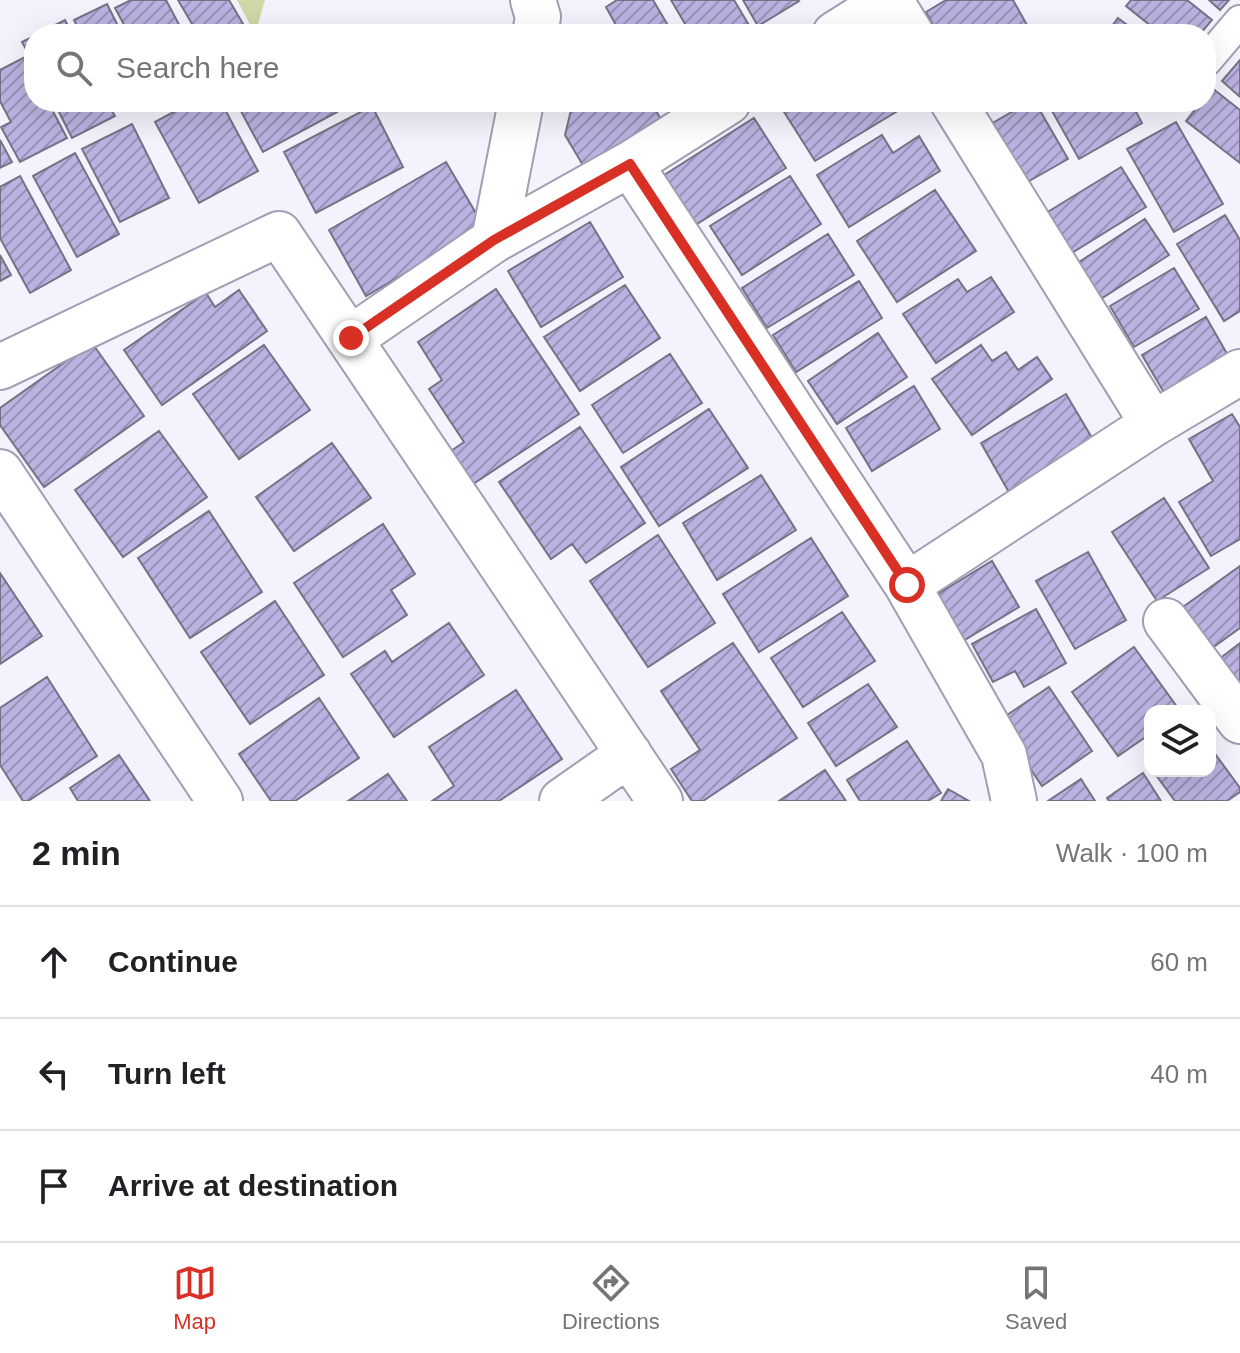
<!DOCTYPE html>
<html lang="en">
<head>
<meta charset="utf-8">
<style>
	:root { --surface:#fff; --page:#f6f6f6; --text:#202124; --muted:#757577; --line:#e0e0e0; --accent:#d93025 }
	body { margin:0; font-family:Helvetica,sans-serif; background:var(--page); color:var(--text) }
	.controls { position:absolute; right:24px; bottom:24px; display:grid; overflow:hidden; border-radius:16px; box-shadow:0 8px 32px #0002 }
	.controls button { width:72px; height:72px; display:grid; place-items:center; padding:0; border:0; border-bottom:2px solid var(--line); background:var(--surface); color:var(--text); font:40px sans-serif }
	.stop { position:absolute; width:24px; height:24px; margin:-18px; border:6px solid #d93025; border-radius:50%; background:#fff }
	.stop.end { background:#d93025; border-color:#fff; box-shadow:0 2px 8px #0008 }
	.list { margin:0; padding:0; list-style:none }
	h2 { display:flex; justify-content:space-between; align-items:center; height:104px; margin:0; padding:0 32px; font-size:34px }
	h2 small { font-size:26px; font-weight:400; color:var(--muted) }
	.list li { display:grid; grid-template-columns:52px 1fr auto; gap:24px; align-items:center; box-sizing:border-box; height:112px; padding:0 32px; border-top:2px solid var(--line) }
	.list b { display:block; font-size:30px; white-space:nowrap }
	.list em { font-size:26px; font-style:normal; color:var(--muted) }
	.icon { flex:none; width:44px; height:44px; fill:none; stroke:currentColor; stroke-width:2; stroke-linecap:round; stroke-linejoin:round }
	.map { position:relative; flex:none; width:1240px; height:801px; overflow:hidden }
	.search { position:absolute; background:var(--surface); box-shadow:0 8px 32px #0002; left:24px; right:24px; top:24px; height:88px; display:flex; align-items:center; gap:20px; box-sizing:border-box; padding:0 28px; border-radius:32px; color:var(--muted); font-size:30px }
	.sheet { height:440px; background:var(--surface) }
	nav { display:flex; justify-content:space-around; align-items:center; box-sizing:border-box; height:112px; border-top:2px solid var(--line); background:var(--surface); font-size:22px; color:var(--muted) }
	nav a { display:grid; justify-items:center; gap:4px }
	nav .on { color:var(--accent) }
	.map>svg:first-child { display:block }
	.park { fill:#d1d7a9 }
	.building { fill:url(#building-hatch); stroke:#767286; stroke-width:2 }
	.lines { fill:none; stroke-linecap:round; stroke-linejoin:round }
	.service-casing { stroke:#a29db3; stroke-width:34 }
	.minor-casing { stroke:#a29db3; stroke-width:48 }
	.service { stroke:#fff; stroke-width:30 }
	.minor { stroke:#fff; stroke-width:44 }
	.route { stroke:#d93025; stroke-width:10 }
</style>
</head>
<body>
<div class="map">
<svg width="1240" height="801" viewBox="0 0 1240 801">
	<defs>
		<pattern id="building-hatch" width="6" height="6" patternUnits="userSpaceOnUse" patternTransform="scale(2)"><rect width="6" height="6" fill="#bcb2e1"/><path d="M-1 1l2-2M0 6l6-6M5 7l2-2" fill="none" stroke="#9991b7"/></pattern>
	</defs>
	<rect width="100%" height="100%" fill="#f4f2fc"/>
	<path class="park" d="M 237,0 L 265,0 L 255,34 Z"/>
	<path class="building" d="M 131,0 L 166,0 L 184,34 L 129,34 L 115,8 Z
		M 178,0 L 229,0 L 249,34 L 198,34 Z
		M 617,0 L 653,0 L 673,34 L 621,34 L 606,7 Z
		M 671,0 L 734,0 L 750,27 L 739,34 L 691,34 Z
		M 743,0 L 798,0 L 799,1 L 758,26 Z
		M 946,0 L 1013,0 L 1032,34 L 938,34 L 926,12 Z
		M 1131,0 L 1187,0 L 1212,20 L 1200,34 L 1161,34 L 1126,6 Z
		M 1209,0 L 1229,0 L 1220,10 Z
		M 107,4 L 122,34 L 81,34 L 74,20 Z
		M 1118,18 L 1139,34 L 1106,34 Z
		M 65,20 L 72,34 L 37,34 Z
		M 34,36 L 34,64 L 22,42 Z
		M 25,57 L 34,74 L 34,102 L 48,102 L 67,138 L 20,162 L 1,127 L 11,122 L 0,101 L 0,70 Z
		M 1240,60 L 1240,97 L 1222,81 Z
		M 1212,88 L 1240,110 L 1240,163 L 1186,121 L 1201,102 L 1206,102 L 1206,95 Z
		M 54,102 L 107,102 L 115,116 L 72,138 Z
		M 192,102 L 221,102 L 258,171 L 199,203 L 155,122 Z
		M 236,102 L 332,102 L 337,112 L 263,152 Z
		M 573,102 L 651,102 L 663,123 L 584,167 L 565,135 Z
		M 783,102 L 907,102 L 909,104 L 815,161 L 779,104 Z
		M 1029,102 L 1035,102 L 1068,159 L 1024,184 L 989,125 Z
		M 1047,102 L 1131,102 L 1142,123 L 1079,159 Z
		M 372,106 L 403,167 L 316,213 L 284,152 Z
		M 754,118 L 786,168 L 692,227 L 661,177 Z
		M 1176,122 L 1223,204 L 1174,232 L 1127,149 Z
		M 132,124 L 169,198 L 120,222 L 82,149 Z
		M 882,135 L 893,153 L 919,136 L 940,171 L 849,227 L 817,175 Z
		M 0,140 L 12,162 L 0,168 Z
		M 75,153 L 119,234 L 77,257 L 33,176 Z
		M 446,162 L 484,227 L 366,296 L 329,230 Z
		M 1121,167 L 1146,207 L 1070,254 L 1046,213 Z
		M 20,176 L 71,270 L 30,293 L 0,238 L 0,187 Z
		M 790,176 L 821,224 L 742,275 L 710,226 Z
		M 935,190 L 976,251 L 897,302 L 857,241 Z
		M 1225,215 L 1240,240 L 1240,311 L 1224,321 L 1177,244 Z
		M 1145,219 L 1169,255 L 1096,302 L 1073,266 Z
		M 590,222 L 623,277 L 541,327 L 508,271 Z
		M 828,234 L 854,275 L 767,328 L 742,288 Z
		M 0,255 L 11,275 L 0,281 Z
		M 1174,268 L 1199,309 L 1134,347 L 1110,306 Z
		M 991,277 L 1014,312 L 936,363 L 903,314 L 958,279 L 967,292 Z
		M 859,281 L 882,318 L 796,372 L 773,335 Z
		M 625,285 L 660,338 L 580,391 L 544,337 Z
		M 496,289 L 579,414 L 473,484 L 451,451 L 464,442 L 429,389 L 442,380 L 418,342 Z
		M 239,290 L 267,331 L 162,405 L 124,350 L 206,293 L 215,307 Z
		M 1206,317 L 1230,359 L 1166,396 L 1142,355 Z
		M 878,333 L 907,377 L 837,424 L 808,381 Z
		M 92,343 L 144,416 L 44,487 L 0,425 L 0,408 Z
		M 264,345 L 310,410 L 239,459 L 193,394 Z
		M 981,345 L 992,361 L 1006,352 L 1018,370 L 1037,357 L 1052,379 L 972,435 L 932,379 Z
		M 670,354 L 702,403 L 623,453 L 592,405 Z
		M 914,386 L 940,429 L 872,471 L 846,428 Z
		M 1066,394 L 1095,443 L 1010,494 L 981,443 Z
		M 709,409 L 748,468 L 659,526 L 621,467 Z
		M 1232,414 L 1240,427 L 1240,539 L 1211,556 L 1179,502 L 1213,481 L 1189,439 Z
		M 580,427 L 645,523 L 586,563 L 572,544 L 551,559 L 499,482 Z
		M 159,431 L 207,497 L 123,557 L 75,490 Z
		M 332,443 L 371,498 L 294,551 L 256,497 Z
		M 761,475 L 796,530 L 717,580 L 683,523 Z
		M 1164,498 L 1209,568 L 1157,601 L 1112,532 Z
		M 209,511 L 262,592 L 190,638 L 138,558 Z
		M 383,524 L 415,574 L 391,590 L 407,615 L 343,657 L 294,583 Z
		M 658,535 L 715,623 L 648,667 L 590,581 Z
		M 811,538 L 848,596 L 759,652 L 723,594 Z
		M 1088,552 L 1126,620 L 1075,649 L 1036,581 Z
		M 992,561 L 1019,607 L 958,644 L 931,598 Z
		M 1240,566 L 1240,628 L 1205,653 L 1176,612 Z
		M 0,573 L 42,636 L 0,664 Z
		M 275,601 L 324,675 L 250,724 L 201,652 Z
		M 1036,609 L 1066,663 L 1024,687 L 1015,671 L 993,682 L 972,644 Z
		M 842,612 L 875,661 L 803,707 L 771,658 Z
		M 449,623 L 484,675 L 394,737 L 351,674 L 385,651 L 392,662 Z
		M 733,643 L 797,738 L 703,801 L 692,801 L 671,769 L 700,750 L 661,691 Z
		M 1240,643 L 1240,703 L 1209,667 Z
		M 1134,647 L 1180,711 L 1150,711 L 1150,734 L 1118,756 L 1072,692 Z
		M 47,677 L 97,756 L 28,801 L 23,801 L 0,765 L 0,708 Z
		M 868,684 L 897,727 L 836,766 L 808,723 Z
		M 1049,687 L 1092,751 L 1042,786 L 998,721 Z
		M 516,690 L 562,759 L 499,801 L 432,801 L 454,786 L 429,747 Z
		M 319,698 L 359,758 L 295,801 L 271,801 L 239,754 Z
		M 907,741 L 941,793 L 928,801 L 860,801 L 847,780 Z
		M 1210,747 L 1240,788 L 1240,792 L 1227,801 L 1175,801 L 1153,771 L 1210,771 Z
		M 119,755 L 150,801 L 78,801 L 70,788 Z
		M 825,770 L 846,801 L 779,801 Z
		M 1143,773 L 1161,801 L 1109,801 L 1107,798 Z
		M 388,774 L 407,801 L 348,801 Z
		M 1081,779 L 1095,801 L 1048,801 Z
		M 948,789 L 969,801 L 941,801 Z"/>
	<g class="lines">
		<g class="service-casing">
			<path id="service" d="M 1206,61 L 1240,21"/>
		</g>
		<g class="minor-casing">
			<path id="minor" d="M 533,0 L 538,17 L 535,34
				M 890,0 L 911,34
				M 835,34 L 889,0
				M 953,102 L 1153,424
				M 630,164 L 907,585 L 1004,755 L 1014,801
				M 494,240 L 521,102
				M 351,338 L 494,240 L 630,164 L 728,102
				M 0,367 L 279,234 L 660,801
				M 0,472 L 220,801
				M 907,585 L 1153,424 L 1240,372
				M 1166,621 L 1240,721
				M 562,801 L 629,754"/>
		</g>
		<use href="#service" class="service"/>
		<use href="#minor" class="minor"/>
	</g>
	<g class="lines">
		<path class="route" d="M 351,338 L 494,240 L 630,164 L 907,585"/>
	</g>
</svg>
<div class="controls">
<button><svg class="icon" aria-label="layers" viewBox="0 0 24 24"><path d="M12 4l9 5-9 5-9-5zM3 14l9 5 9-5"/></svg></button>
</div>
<div class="stop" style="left:907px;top:585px"></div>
<div class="stop end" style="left:351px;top:338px"></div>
<div class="search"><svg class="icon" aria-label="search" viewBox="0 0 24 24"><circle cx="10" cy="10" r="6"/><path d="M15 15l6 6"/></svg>Search here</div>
</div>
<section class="sheet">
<h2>2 min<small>Walk · 100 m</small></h2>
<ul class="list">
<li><svg class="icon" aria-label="ahead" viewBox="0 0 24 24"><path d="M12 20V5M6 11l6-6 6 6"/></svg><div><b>Continue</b></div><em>60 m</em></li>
<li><svg class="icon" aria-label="left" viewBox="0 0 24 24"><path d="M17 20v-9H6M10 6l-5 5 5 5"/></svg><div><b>Turn left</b></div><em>40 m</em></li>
<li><svg class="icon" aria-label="arrive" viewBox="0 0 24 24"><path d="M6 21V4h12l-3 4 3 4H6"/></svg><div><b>Arrive at destination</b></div></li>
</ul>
</section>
<nav>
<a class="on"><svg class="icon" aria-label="map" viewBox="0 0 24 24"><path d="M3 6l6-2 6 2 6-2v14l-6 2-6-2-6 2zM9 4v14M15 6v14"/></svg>Map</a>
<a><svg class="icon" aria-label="directions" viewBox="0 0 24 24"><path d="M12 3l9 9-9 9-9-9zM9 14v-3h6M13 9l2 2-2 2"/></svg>Directions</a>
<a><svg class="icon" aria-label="saved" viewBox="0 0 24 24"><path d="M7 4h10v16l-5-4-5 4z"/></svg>Saved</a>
</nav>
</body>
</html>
